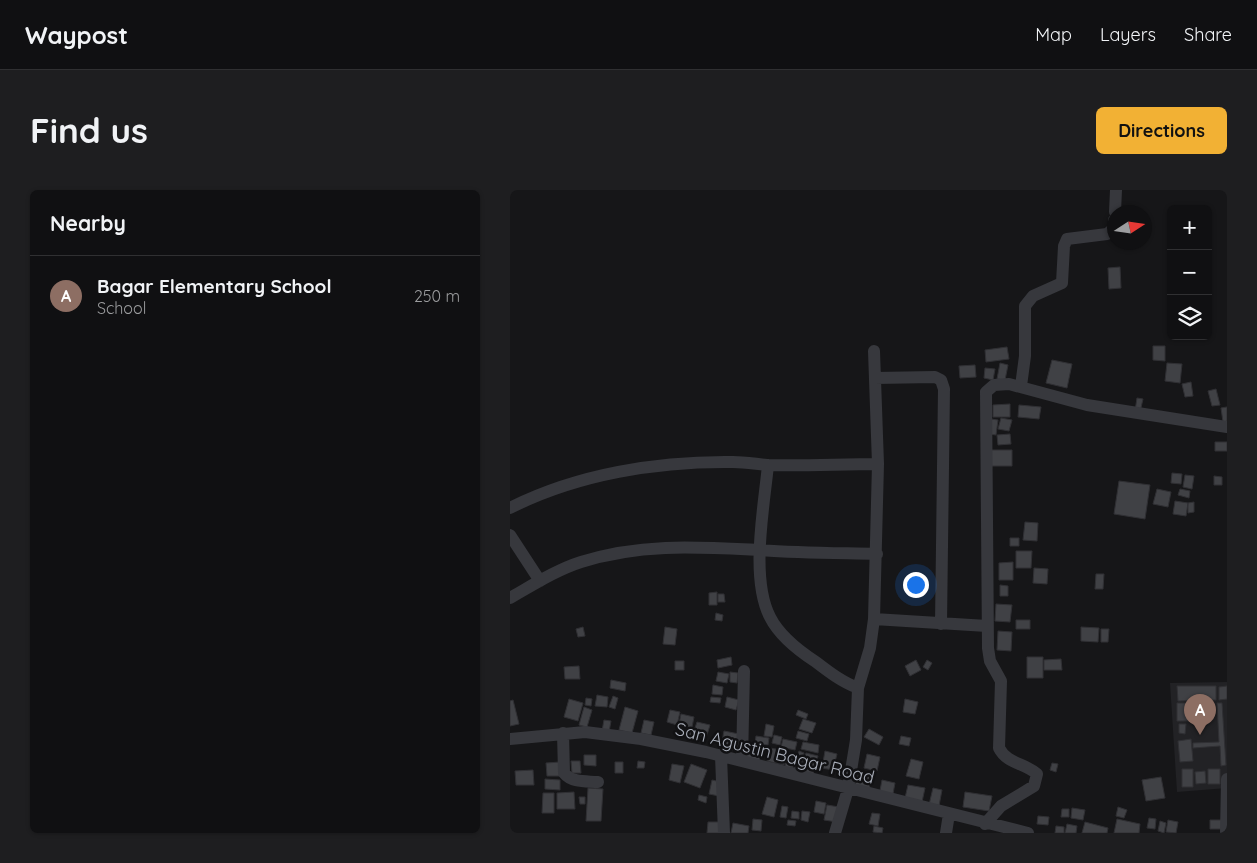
<!DOCTYPE html>
<html lang="en">
<head>
<meta charset="utf-8">
<style>
	:root { --surface:#101012; --page:#1e1e20; --text:#f1f3f6; --muted:#9c9d9f; --line:#303032; --accent:#f2b134 }
	body { margin:0; font-family:Quicksand,sans-serif; background:var(--page); color:var(--text) }
	.controls { position:absolute; right:15px; top:15px; display:grid; overflow:hidden; border-radius:8px; box-shadow:0 1px 4px #0004 }
	.controls button { width:45px; height:45px; display:grid; place-items:center; padding:0; border:0; border-bottom:1px solid var(--line); background:var(--surface); color:var(--text); font:25px sans-serif }
	.compass { position:absolute; left:597px; top:15px; width:45px; height:45px; border-radius:50%; background:var(--surface); box-shadow:0 1px 4px #0004; rotate:78deg }
	.you { position:absolute; left:405px; top:394px; width:18px; height:18px; margin:-12px; border:4px solid #fff; border-radius:50%; background:#1a73e8; box-shadow:0 0 0 8px #1a73e833 }
	.badge { display:grid; place-items:center; width:32px; height:32px; border-radius:50%; background:var(--accent); color:#fff; font-size:16px; font-weight:700 }
	.pin { position:absolute; translate:-50% -41px; filter:drop-shadow(0 1px 2px #0008) }
	.pin::after { content:''; position:absolute; top:26px; width:18px; height:15px; background:inherit; clip-path:polygon(0 0,100% 0,50% 100%) }
	.list { margin:0; padding:0; list-style:none }
	h2 { display:flex; justify-content:space-between; align-items:center; height:65px; margin:0; padding:0 20px; font-size:21px }
	h2 small { font-size:16px; font-weight:400; color:var(--muted) }
	.list li { display:grid; grid-template-columns:32px 1fr auto; gap:15px; align-items:center; box-sizing:border-box; height:80px; padding:0 20px; border-top:1px solid var(--line) }
	.list b { display:block; font-size:19px; white-space:nowrap }
	.list p { margin:0; font-size:16px; white-space:nowrap; color:var(--muted) }
	.list em { font-size:16px; font-style:normal; color:var(--muted) }
	.icon { flex:none; width:28px; height:28px; fill:none; stroke:currentColor; stroke-width:2; stroke-linecap:round; stroke-linejoin:round }
	.map { position:relative; flex:none; width:717px; height:643px; overflow:hidden; border-radius:8px }
	header { display:flex; align-items:center; gap:30px; box-sizing:border-box; height:70px; padding:0 25px; background:var(--surface); border-bottom:1px solid var(--line) }
	header strong { font-size:24px }
	nav { display:flex; gap:28px; margin-inline-start:auto; font-size:18px }
	.intro { display:flex; align-items:center; justify-content:space-between; box-sizing:border-box; height:120px; padding:0 30px }
	h1 { margin:0; font-size:35px }
	.button { padding:12px 22px; border-radius:8px; background:var(--accent); color:#111; font-size:18px; font-weight:700 }
	main { display:flex; gap:30px; padding:0 30px }
	aside { flex:1; background:var(--surface); border-radius:8px; box-shadow:0 1px 4px #0004 }
	.map>svg:first-child { display:block }
	.built { fill:#222225 }
	.building { fill:#404145; stroke:#303034 }
	.lines { fill:none; stroke-linecap:round; stroke-linejoin:round }
	.minor { stroke:#37383d; stroke-width:12 }
	.labels { text-anchor:middle; dominant-baseline:central; stroke-width:5; stroke-linejoin:round; paint-order:stroke }
	.street-label { font-size:18px; fill:#a8adb8; stroke:#111113 }
</style>
</head>
<body>
<header>
<strong>Waypost</strong>
<nav><a>Map</a><a>Layers</a><a>Share</a></nav>
</header>
<div class="intro"><h1>Find us</h1><a class="button">Directions</a></div>
<main>
<aside>
<h2>Nearby<small></small></h2>
<ul class="list">
<li><span class="badge" style="background:#8d6e63">A</span><div><b>Bagar Elementary School</b><p>School</p></div><em>250 m</em></li>
</ul>
</aside>
<div class="map">
<svg width="717" height="643" viewBox="0 0 717 643">
	<rect width="100%" height="100%" fill="#161618"/>
	<path class="built" d="M 717,492 L 717,598 L 667,602 L 660,493 Z"/>
	<path class="building" d="M 610,77 L 611,98 L 599,99 L 598,78 Z
		M 643,156 L 655,156 L 655,171 L 643,170 Z
		M 497,157 L 499,169 L 476,172 L 475,160 Z
		M 542,170 L 562,174 L 557,198 L 536,193 Z
		M 490,173 L 498,175 L 495,190 L 487,189 Z
		M 657,173 L 672,174 L 670,193 L 655,191 Z
		M 465,175 L 466,187 L 450,188 L 449,176 Z
		M 475,178 L 485,179 L 483,190 L 474,188 Z
		M 681,192 L 683,206 L 675,207 L 672,194 Z
		M 706,199 L 710,215 L 702,216 L 698,201 Z
		M 627,208 L 633,209 L 630,222 L 625,221 Z
		M 500,214 L 500,227 L 483,227 L 483,215 Z
		M 509,215 L 531,217 L 529,229 L 508,227 Z
		M 717,217 L 717,231 L 713,232 L 711,218 Z
		M 491,228 L 502,230 L 499,241 L 488,239 Z
		M 481,229 L 488,230 L 486,245 L 479,244 Z
		M 500,244 L 501,254 L 488,255 L 487,245 Z
		M 705,252 L 717,252 L 717,261 L 705,261 Z
		M 480,260 L 502,260 L 502,276 L 480,276 Z
		M 662,283 L 672,284 L 671,294 L 661,293 Z
		M 675,285 L 684,286 L 682,299 L 673,297 Z
		M 704,286 L 712,287 L 712,295 L 704,295 Z
		M 609,291 L 640,295 L 635,329 L 604,324 Z
		M 647,299 L 661,302 L 658,317 L 643,314 Z
		M 670,299 L 680,301 L 679,308 L 668,305 Z
		M 665,311 L 678,313 L 676,326 L 663,324 Z
		M 684,312 L 684,322 L 678,323 L 678,313 Z
		M 515,332 L 528,333 L 527,351 L 513,350 Z
		M 500,348 L 509,348 L 509,356 L 500,356 Z
		M 506,361 L 522,361 L 521,378 L 506,378 Z
		M 503,372 L 503,390 L 489,390 L 489,373 Z
		M 524,378 L 538,379 L 537,394 L 523,393 Z
		M 586,384 L 594,384 L 593,399 L 585,399 Z
		M 490,395 L 498,396 L 498,406 L 490,406 Z
		M 207,402 L 207,415 L 199,415 L 199,403 Z
		M 208,404 L 214,404 L 215,412 L 208,412 Z
		M 486,414 L 502,415 L 500,432 L 485,431 Z
		M 206,423 L 213,425 L 212,431 L 205,430 Z
		M 506,430 L 520,430 L 520,439 L 506,439 Z
		M 73,437 L 75,446 L 68,447 L 66,439 Z
		M 155,437 L 167,439 L 165,455 L 153,454 Z
		M 571,437 L 589,438 L 588,452 L 571,451 Z
		M 591,439 L 599,439 L 598,452 L 591,452 Z
		M 488,441 L 502,442 L 501,461 L 487,460 Z
		M 221,467 L 222,475 L 208,478 L 207,470 Z
		M 517,467 L 533,467 L 533,488 L 517,488 Z
		M 551,469 L 552,480 L 534,480 L 534,470 Z
		M 406,470 L 411,480 L 400,486 L 395,476 Z
		M 417,470 L 422,473 L 418,480 L 413,477 Z
		M 165,471 L 174,471 L 174,480 L 165,480 Z
		M 69,476 L 70,489 L 55,489 L 54,477 Z
		M 208,482 L 219,484 L 217,493 L 206,491 Z
		M 220,482 L 228,483 L 227,493 L 220,492 Z
		M 101,490 L 116,493 L 115,501 L 100,498 Z
		M 203,495 L 213,497 L 212,505 L 202,504 Z
		M 667,496 L 706,496 L 706,510 L 668,511 Z
		M 717,496 L 717,509 L 709,510 L 709,497 Z
		M 87,505 L 98,507 L 97,517 L 85,516 Z
		M 103,506 L 108,508 L 105,519 L 99,517 Z
		M 201,507 L 211,508 L 210,513 L 200,512 Z
		M 217,507 L 229,510 L 226,520 L 215,517 Z
		M 76,508 L 82,509 L 81,516 L 75,515 Z
		M 59,509 L 73,513 L 68,531 L 54,527 Z
		M 395,509 L 408,512 L 405,524 L 393,522 Z
		M 3,510 L 9,534 L 0,536 L 0,511 Z
		M 667,513 L 683,513 L 683,531 L 667,531 Z
		M 707,513 L 712,513 L 716,575 L 711,576 L 710,556 L 683,558 L 683,553 L 709,552 Z
		M 74,517 L 82,520 L 77,537 L 69,535 Z
		M 115,517 L 128,521 L 122,543 L 109,540 Z
		M 160,520 L 170,522 L 167,535 L 157,532 Z
		M 288,520 L 298,524 L 296,529 L 286,525 Z
		M 171,524 L 184,527 L 180,547 L 167,544 Z
		M 293,529 L 306,533 L 302,543 L 289,539 Z
		M 94,530 L 101,531 L 99,542 L 92,541 Z
		M 134,530 L 144,532 L 141,545 L 131,543 Z
		M 187,532 L 200,535 L 196,548 L 183,544 Z
		M 256,534 L 264,536 L 262,547 L 254,546 Z
		M 669,534 L 676,534 L 675,544 L 669,543 Z
		M 359,539 L 373,547 L 369,555 L 354,547 Z
		M 214,541 L 229,544 L 226,561 L 211,558 Z
		M 288,541 L 299,544 L 297,551 L 286,548 Z
		M 264,545 L 272,547 L 270,555 L 262,553 Z
		M 246,546 L 259,548 L 258,555 L 245,553 Z
		M 391,546 L 401,548 L 399,556 L 389,554 Z
		M 273,549 L 287,552 L 285,560 L 271,557 Z
		M 681,549 L 683,571 L 670,572 L 668,551 Z
		M 293,552 L 309,555 L 308,563 L 291,559 Z
		M 238,554 L 251,555 L 249,572 L 237,571 Z
		M 260,558 L 277,561 L 274,575 L 257,571 Z
		M 289,561 L 294,563 L 290,581 L 284,580 Z
		M 315,561 L 327,564 L 323,580 L 312,578 Z
		M 296,563 L 308,566 L 303,584 L 292,581 Z
		M 357,564 L 370,567 L 367,581 L 354,578 Z
		M 74,565 L 86,565 L 86,576 L 74,575 Z
		M 276,568 L 285,570 L 283,578 L 275,577 Z
		M 401,569 L 413,572 L 409,589 L 396,586 Z
		M 61,571 L 70,571 L 71,583 L 62,583 Z
		M 128,571 L 135,572 L 134,578 L 127,578 Z
		M 50,572 L 50,586 L 37,586 L 36,573 Z
		M 105,572 L 113,572 L 113,583 L 105,583 Z
		M 542,573 L 548,574 L 546,582 L 540,580 Z
		M 162,574 L 174,576 L 170,593 L 159,590 Z
		M 181,574 L 197,580 L 190,598 L 174,592 Z
		M 672,579 L 683,579 L 683,597 L 672,597 Z
		M 698,579 L 710,579 L 710,594 L 698,594 Z
		M 23,580 L 24,595 L 6,595 L 5,581 Z
		M 695,581 L 696,593 L 686,594 L 685,582 Z
		M 349,583 L 363,588 L 357,603 L 344,597 Z
		M 651,587 L 655,608 L 636,611 L 632,590 Z
		M 35,589 L 50,590 L 50,600 L 35,599 Z
		M 202,590 L 211,592 L 209,606 L 199,604 Z
		M 372,590 L 385,593 L 382,609 L 369,606 Z
		M 398,595 L 415,598 L 412,612 L 395,608 Z
		M 78,598 L 93,599 L 91,631 L 76,631 Z
		M 423,598 L 432,600 L 428,621 L 418,619 Z
		M 64,602 L 65,619 L 47,619 L 47,603 Z
		M 455,602 L 482,606 L 479,621 L 453,617 Z
		M 33,603 L 44,603 L 44,623 L 32,623 Z
		M 189,605 L 197,607 L 196,613 L 188,610 Z
		M 69,607 L 75,607 L 75,614 L 70,614 Z
		M 257,607 L 268,610 L 264,627 L 252,624 Z
		M 306,611 L 316,613 L 314,624 L 304,622 Z
		M 317,615 L 329,617 L 327,632 L 314,630 Z
		M 272,616 L 278,617 L 276,628 L 270,627 Z
		M 608,617 L 617,620 L 614,628 L 606,626 Z
		M 562,618 L 575,620 L 573,630 L 561,628 Z
		M 552,619 L 559,619 L 559,627 L 551,627 Z
		M 282,621 L 289,622 L 289,629 L 281,628 Z
		M 292,621 L 300,622 L 298,632 L 291,630 Z
		M 362,623 L 370,624 L 368,636 L 359,634 Z
		M 528,626 L 539,627 L 538,635 L 527,634 Z
		M 639,628 L 646,629 L 645,639 L 637,638 Z
		M 243,629 L 252,630 L 251,641 L 242,640 Z
		M 607,629 L 630,634 L 629,643 L 604,643 Z
		M 278,630 L 286,631 L 285,636 L 277,635 Z
		M 658,630 L 668,632 L 666,643 L 656,642 Z
		M 700,630 L 712,630 L 712,639 L 700,639 Z
		M 650,631 L 656,633 L 654,643 L 648,641 Z
		M 198,632 L 212,632 L 212,643 L 197,643 Z
		M 575,632 L 598,638 L 597,643 L 572,643 Z
		M 223,633 L 239,636 L 238,643 L 221,643 Z
		M 557,634 L 567,636 L 566,643 L 555,643 Z
		M 364,636 L 373,638 L 372,643 L 363,642 Z
		M 546,636 L 554,637 L 554,643 L 545,643 Z"/>
	<g class="lines">
		<path class="minor" d="M 605,22 L 606,0
			M 365,188 L 425,187 L 431,190 L 434,199 L 431,434
			M 511,196 L 515,166 L 515,116 L 523,106 L 552,93 L 554,56 L 557,49 L 597,44 L 604,38 L 604,30
			M 258,275 C 254,317 240,388 260,427 C 269,445 289,461 306,472 C 319,482 332,492 348,498
			M 0,318 C 67,284 148,271 223,272 C 234,272 246,274 257,275 C 294,276 331,274 368,274
			M 0,345 L 30,391
			M 0,408 C 23,395 46,380 71,372 C 131,353 188,357 249,360 C 288,363 328,363 367,364
			M 364,429 L 477,436
			M 53,543 L 54,583 C 62,593 76,591 88,592
			M 0,549 L 75,542 L 131,549 L 196,562 L 518,643
			M 211,566 L 214,643
			M 232,571 L 234,481
			M 475,634 L 491,616 L 524,596 L 527,584 C 515,573 497,574 489,558 L 491,491 L 480,471 L 478,458 L 476,202 L 484,195 L 499,194 L 577,215 L 717,237
			M 325,643 L 338,599 L 346,550 L 348,498 L 360,458 L 364,429 L 368,274 L 364,161
			M 436,643 L 439,624
			M 716,643 L 717,589"/>
	</g>
	<g class="labels">
		<g class="street-label">
			<text transform="translate(265 563) rotate(14)">San Agustin Bagar Road</text>
		</g>
	</g>
</svg>
<div class="controls">
<button>+</button>
<button>−</button>
<button><svg class="icon" aria-label="layers" viewBox="0 0 24 24"><path d="M12 4l9 5-9 5-9-5zM3 14l9 5 9-5"/></svg></button>
</div>
<svg class="compass" viewBox="-18 -18 36 36"><path d="M0-13l5 13h-10z" fill="#e53935"/><path d="M0 13l5-13h-10z" fill="#9c9d9f"/></svg>
<div class="you"></div>
<div class="pin badge" style="left:690px;top:545px;background:#8d6e63">A</div>
</div>
</main>
</body>
</html>
